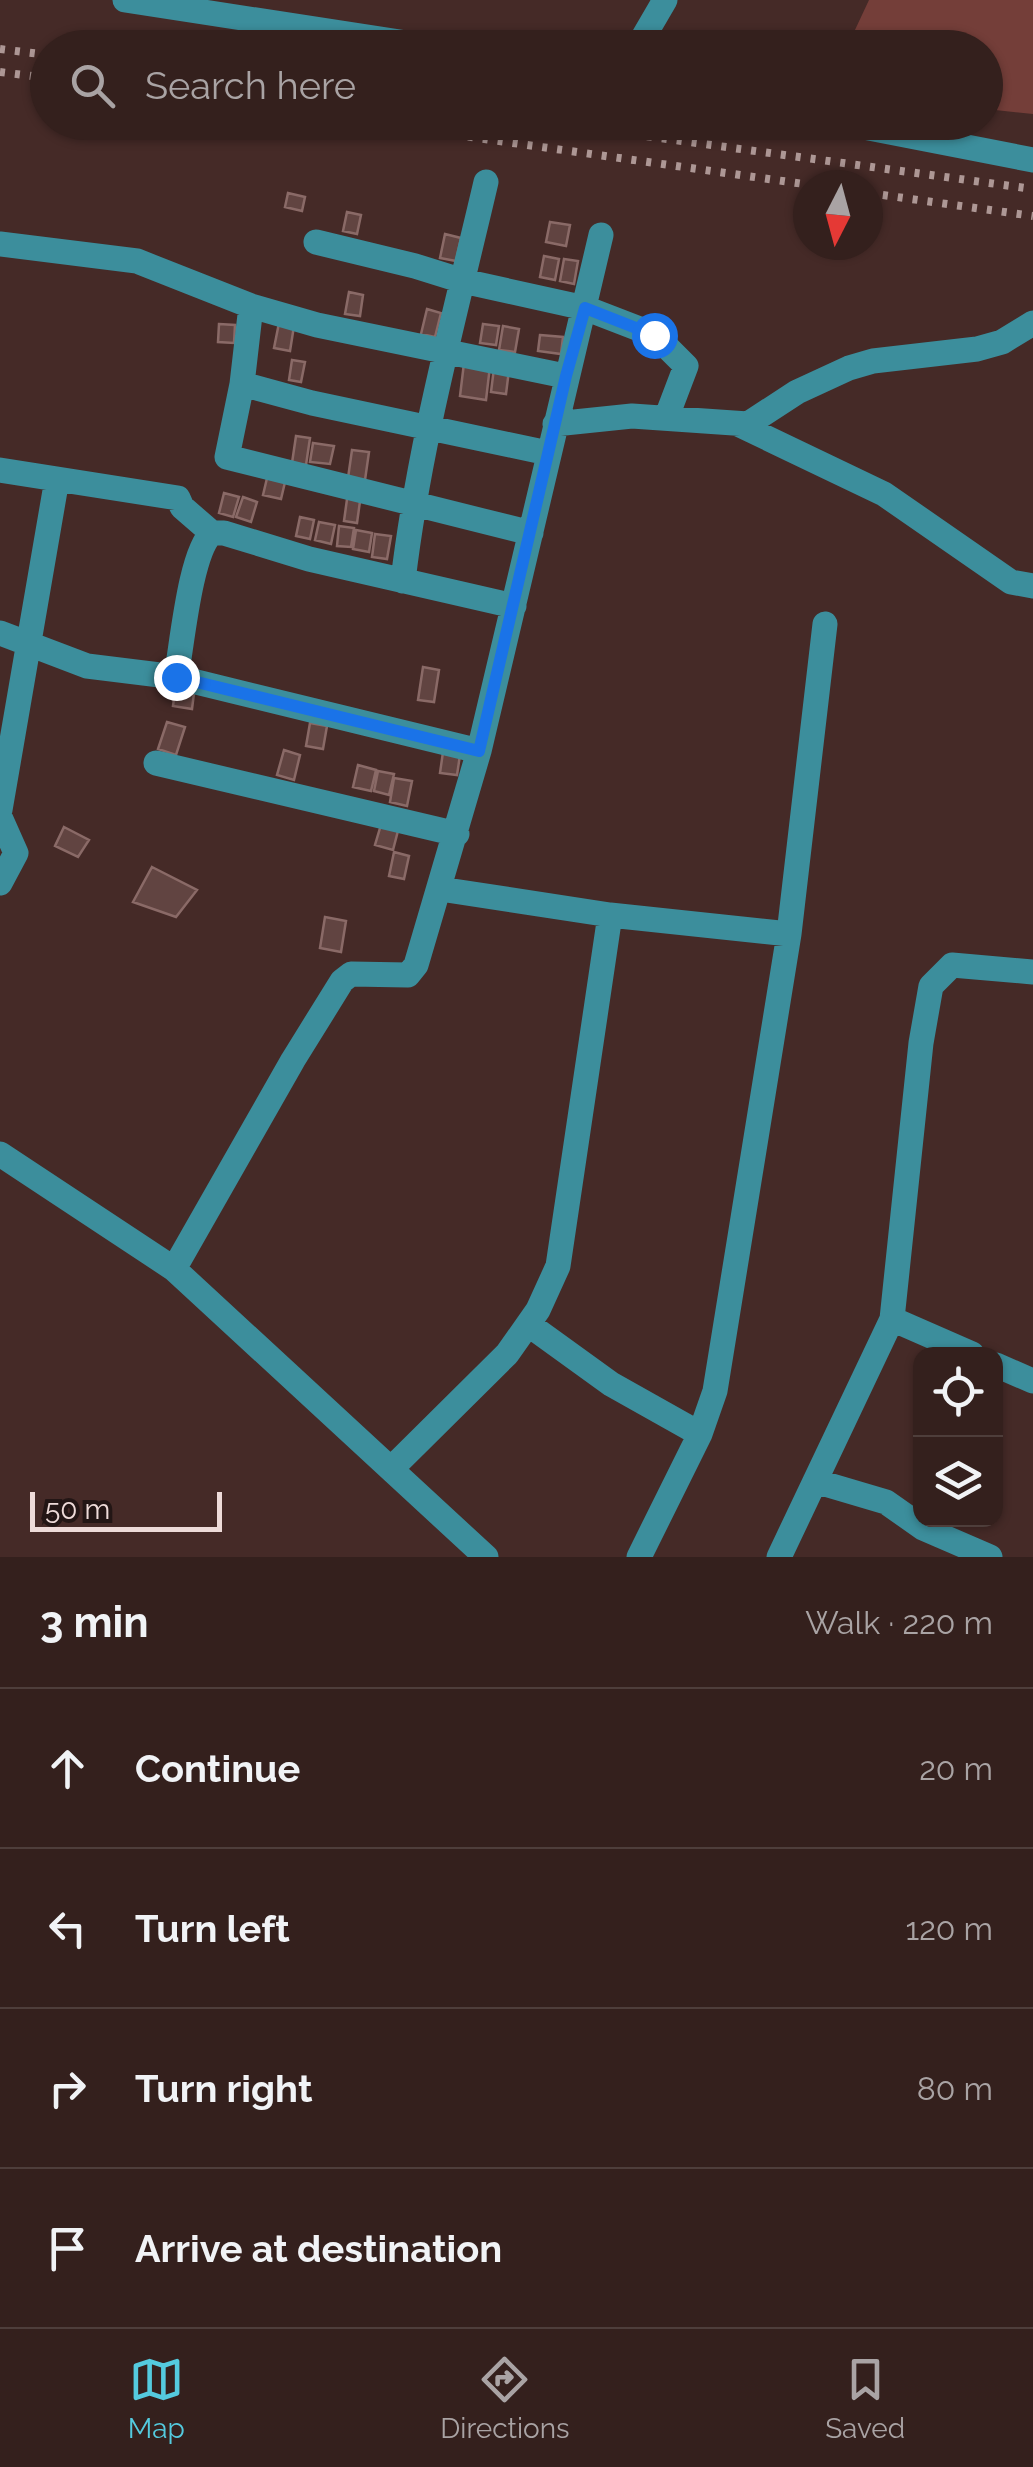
<!DOCTYPE html>
<html lang="en">
<head>
<meta charset="utf-8">
<style>
	:root { --surface:#34201d; --page:#3f2d2a; --text:#f1f3f6; --muted:#a9a3a4; --line:#4e3e3b; --accent:#54cade }
	body { margin:0; font-family:Raleway,sans-serif; background:var(--page); color:var(--text) }
	.controls { position:absolute; right:30px; bottom:30px; display:grid; overflow:hidden; border-radius:20px; box-shadow:0 2px 8px #0004 }
	.controls button { width:90px; height:90px; display:grid; place-items:center; padding:0; border:0; border-bottom:2px solid var(--line); background:var(--surface); color:var(--text); font:50px sans-serif }
	.compass { position:absolute; left:793px; top:170px; width:90px; height:90px; border-radius:50%; background:var(--surface); box-shadow:0 2px 8px #0004; rotate:186deg }
	.scale { position:absolute; left:30px; bottom:25px; width:192px; box-sizing:border-box; padding-left:10px; border:5px solid #eedbd9; border-top:0; font-size:28px; line-height:35px; white-space:nowrap; color:#eedbd9; -webkit-text-stroke:8px #231615; paint-order:stroke }
	.stop { position:absolute; width:30px; height:30px; margin:-22px; border:8px solid #1a73e8; border-radius:50%; background:#fff }
	.stop.end { background:#1a73e8; border-color:#fff; box-shadow:0 2px 10px #0008 }
	.list { margin:0; padding:0; list-style:none }
	h2 { display:flex; justify-content:space-between; align-items:center; height:130px; margin:0; padding:0 40px; font-size:42px }
	h2 small { font-size:32px; font-weight:400; color:var(--muted) }
	.list li { display:grid; grid-template-columns:65px 1fr auto; gap:30px; align-items:center; box-sizing:border-box; height:160px; padding:0 40px; border-top:2px solid var(--line) }
	.list b { display:block; font-size:38px; white-space:nowrap }
	.list em { font-size:32px; font-style:normal; color:var(--muted) }
	.icon { flex:none; width:55px; height:55px; fill:none; stroke:currentColor; stroke-width:2; stroke-linecap:round; stroke-linejoin:round }
	.map { position:relative; flex:none; width:1033px; height:1557px; overflow:hidden }
	.search { position:absolute; background:var(--surface); box-shadow:0 2px 8px #0004; left:30px; right:30px; top:30px; height:110px; display:flex; align-items:center; gap:25px; box-sizing:border-box; padding:0 35px; border-radius:55px; color:var(--muted); font-size:38px }
	.sheet { height:770px; background:var(--surface) }
	nav { display:flex; justify-content:space-around; align-items:center; box-sizing:border-box; height:140px; border-top:2px solid var(--line); background:var(--surface); font-size:28px; color:var(--muted) }
	nav a { display:grid; justify-items:center; gap:5px }
	nav .on { color:var(--accent) }
	.map>svg:first-child { display:block }
	.green { fill:#743e39 }
	.building { fill:#614441; stroke:#8a6a67; stroke-width:2.5 }
	.lines { fill:none; stroke-linecap:round; stroke-linejoin:round }
	.minor { stroke:#3c8e9c; stroke-width:25 }
	.rail { stroke:#ad9795; stroke-width:8; stroke-dasharray:5 10; stroke-linecap:butt }
	.route { stroke:#1a73e8; stroke-width:12 }
</style>
</head>
<body>
<div class="map">
<svg width="1033" height="1557" viewBox="0 0 1033 1557">
	<rect width="100%" height="100%" fill="#452a27"/>
	<path class="green" d="M 869,0 L 1033,0 L 1033,114 L 986,109 L 986,48 L 847,47 Z"/>
	<path class="building" d="M 288,193 L 305,197 L 302,211 L 285,207 Z
		M 347,212 L 361,215 L 357,234 L 343,231 Z
		M 550,222 L 570,225 L 566,246 L 546,242 Z
		M 445,234 L 461,238 L 456,261 L 440,258 Z
		M 544,256 L 559,259 L 555,280 L 540,277 Z
		M 564,259 L 578,261 L 574,284 L 560,281 Z
		M 349,292 L 363,295 L 360,316 L 345,314 Z
		M 427,309 L 441,313 L 435,337 L 421,334 Z
		M 279,323 L 294,326 L 290,351 L 274,348 Z
		M 219,324 L 235,325 L 234,343 L 218,342 Z
		M 483,324 L 499,326 L 496,345 L 480,343 Z
		M 503,326 L 519,329 L 515,352 L 499,350 Z
		M 540,335 L 563,337 L 561,354 L 538,351 Z
		M 292,360 L 305,362 L 301,382 L 289,380 Z
		M 464,363 L 490,366 L 486,400 L 460,396 Z
		M 494,368 L 509,370 L 506,394 L 491,392 Z
		M 296,436 L 310,438 L 306,465 L 292,463 Z
		M 313,443 L 334,446 L 330,464 L 310,462 Z
		M 352,450 L 369,452 L 365,480 L 348,478 Z
		M 268,474 L 286,478 L 281,499 L 263,495 Z
		M 348,492 L 361,494 L 357,523 L 344,521 Z
		M 224,493 L 239,497 L 233,517 L 219,513 Z
		M 243,497 L 257,502 L 251,522 L 236,517 Z
		M 300,517 L 314,520 L 310,539 L 296,536 Z
		M 319,522 L 335,525 L 331,544 L 315,540 Z
		M 339,526 L 354,528 L 351,547 L 337,546 Z
		M 356,530 L 372,533 L 369,552 L 353,549 Z
		M 375,534 L 391,536 L 387,559 L 372,557 Z
		M 423,667 L 439,670 L 434,702 L 418,700 Z
		M 175,691 L 194,693 L 192,709 L 173,706 Z
		M 167,722 L 185,727 L 176,755 L 158,749 Z
		M 310,723 L 327,726 L 323,749 L 306,746 Z
		M 284,750 L 300,755 L 294,780 L 277,775 Z
		M 443,752 L 460,755 L 457,775 L 440,773 Z
		M 358,765 L 376,770 L 371,791 L 353,787 Z
		M 378,771 L 394,774 L 389,795 L 374,791 Z
		M 394,778 L 412,781 L 407,806 L 390,802 Z
		M 383,818 L 400,823 L 393,850 L 375,845 Z
		M 64,827 L 89,840 L 78,857 L 55,846 Z
		M 394,852 L 409,856 L 404,879 L 389,876 Z
		M 152,867 L 197,890 L 176,917 L 133,902 Z
		M 325,917 L 346,921 L 341,952 L 320,948 Z"/>
	<g class="lines">
		<path class="minor" d="M 125,0 L 439,48
			M 637,48 L 665,0
			M 838,122 L 1033,160
			M 316,242 L 415,266 L 463,281 L 585,308 L 655,335 L 686,366 L 667,416
			M 0,244 L 137,261 L 251,306 L 317,325 L 565,376
			M 251,306 L 242,384 L 227,457 L 531,533
			M 242,384 L 312,403 L 548,453
			M 555,424 L 632,416 L 748,424 L 797,392 L 849,368 L 873,361 L 977,349 L 1002,342 L 1033,323
			M 740,425 L 884,494 L 1011,582 L 1033,586
			M 0,470 L 178,498 L 182,507 L 212,533
			M 403,581 C 419,445 455,315 486,182
			M 0,633 L 87,666 L 176,677 L 479,751 L 416,965 L 408,975 L 351,974 L 342,981 L 293,1060 L 174,1269
			M 176,677 C 182,646 190,552 212,533 L 224,533 L 309,559 L 514,606
			M 479,751 L 601,235
			M 156,763 L 457,834
			M 0,810 L 57,479
			M 0,817 L 16,853 L 0,883
			M 440,889 L 610,915 L 789,934 L 825,624
			M 0,1154 L 174,1269 L 486,1557
			M 892,1319 L 972,1354
			M 528,1324 L 611,1384 L 700,1434
			M 996,1365 L 1033,1381
			M 391,1469 L 507,1354 L 538,1310 L 558,1266 L 610,915
			M 815,1481 L 886,1502 L 923,1528 L 990,1557
			M 639,1557 L 700,1434 L 715,1391 L 789,934
			M 779,1557 L 892,1319 L 921,1043 L 931,986 L 952,965 L 1033,972"/>
		<path class="rail" d="M 0,49 L 48,55
			M 0,72 L 48,78
			M 364,122 L 811,185
			M 543,122 L 1033,189
			M 868,193 L 1033,216"/>
	</g>
	<g class="lines">
		<path class="route" d="M 176,677 L 479,751 L 566,376 L 585,308 L 654,335"/>
	</g>
</svg>
<div class="controls">
<button><svg class="icon" aria-label="locate" viewBox="0 0 24 24"><circle cx="12" cy="12" r="6"/><path d="M12 2v4M12 18v4M2 12h4M18 12h4"/></svg></button>
<button><svg class="icon" aria-label="layers" viewBox="0 0 24 24"><path d="M12 4l9 5-9 5-9-5zM3 14l9 5 9-5"/></svg></button>
</div>
<svg class="compass" viewBox="-18 -18 36 36"><path d="M0-13l5 13h-10z" fill="#e53935"/><path d="M0 13l5-13h-10z" fill="#a9a3a4"/></svg>
<div class="scale">50 m</div>
<div class="stop" style="left:654px;top:335px"></div>
<div class="stop end" style="left:176px;top:677px"></div>
<div class="search"><svg class="icon" aria-label="search" viewBox="0 0 24 24"><circle cx="10" cy="10" r="6"/><path d="M15 15l6 6"/></svg>Search here</div>
</div>
<section class="sheet">
<h2>3 min<small>Walk · 220 m</small></h2>
<ul class="list">
<li><svg class="icon" aria-label="ahead" viewBox="0 0 24 24"><path d="M12 20V5M6 11l6-6 6 6"/></svg><div><b>Continue</b></div><em>20 m</em></li>
<li><svg class="icon" aria-label="left" viewBox="0 0 24 24"><path d="M17 20v-9H6M10 6l-5 5 5 5"/></svg><div><b>Turn left</b></div><em>120 m</em></li>
<li><svg class="icon" aria-label="right" viewBox="0 0 24 24"><path d="M7 20v-9h11M14 6l5 5-5 5"/></svg><div><b>Turn right</b></div><em>80 m</em></li>
<li><svg class="icon" aria-label="arrive" viewBox="0 0 24 24"><path d="M6 21V4h12l-3 4 3 4H6"/></svg><div><b>Arrive at destination</b></div></li>
</ul>
</section>
<nav>
<a class="on"><svg class="icon" aria-label="map" viewBox="0 0 24 24"><path d="M3 6l6-2 6 2 6-2v14l-6 2-6-2-6 2zM9 4v14M15 6v14"/></svg>Map</a>
<a><svg class="icon" aria-label="directions" viewBox="0 0 24 24"><path d="M12 3l9 9-9 9-9-9zM9 14v-3h6M13 9l2 2-2 2"/></svg>Directions</a>
<a><svg class="icon" aria-label="saved" viewBox="0 0 24 24"><path d="M7 4h10v16l-5-4-5 4z"/></svg>Saved</a>
</nav>
</body>
</html>
